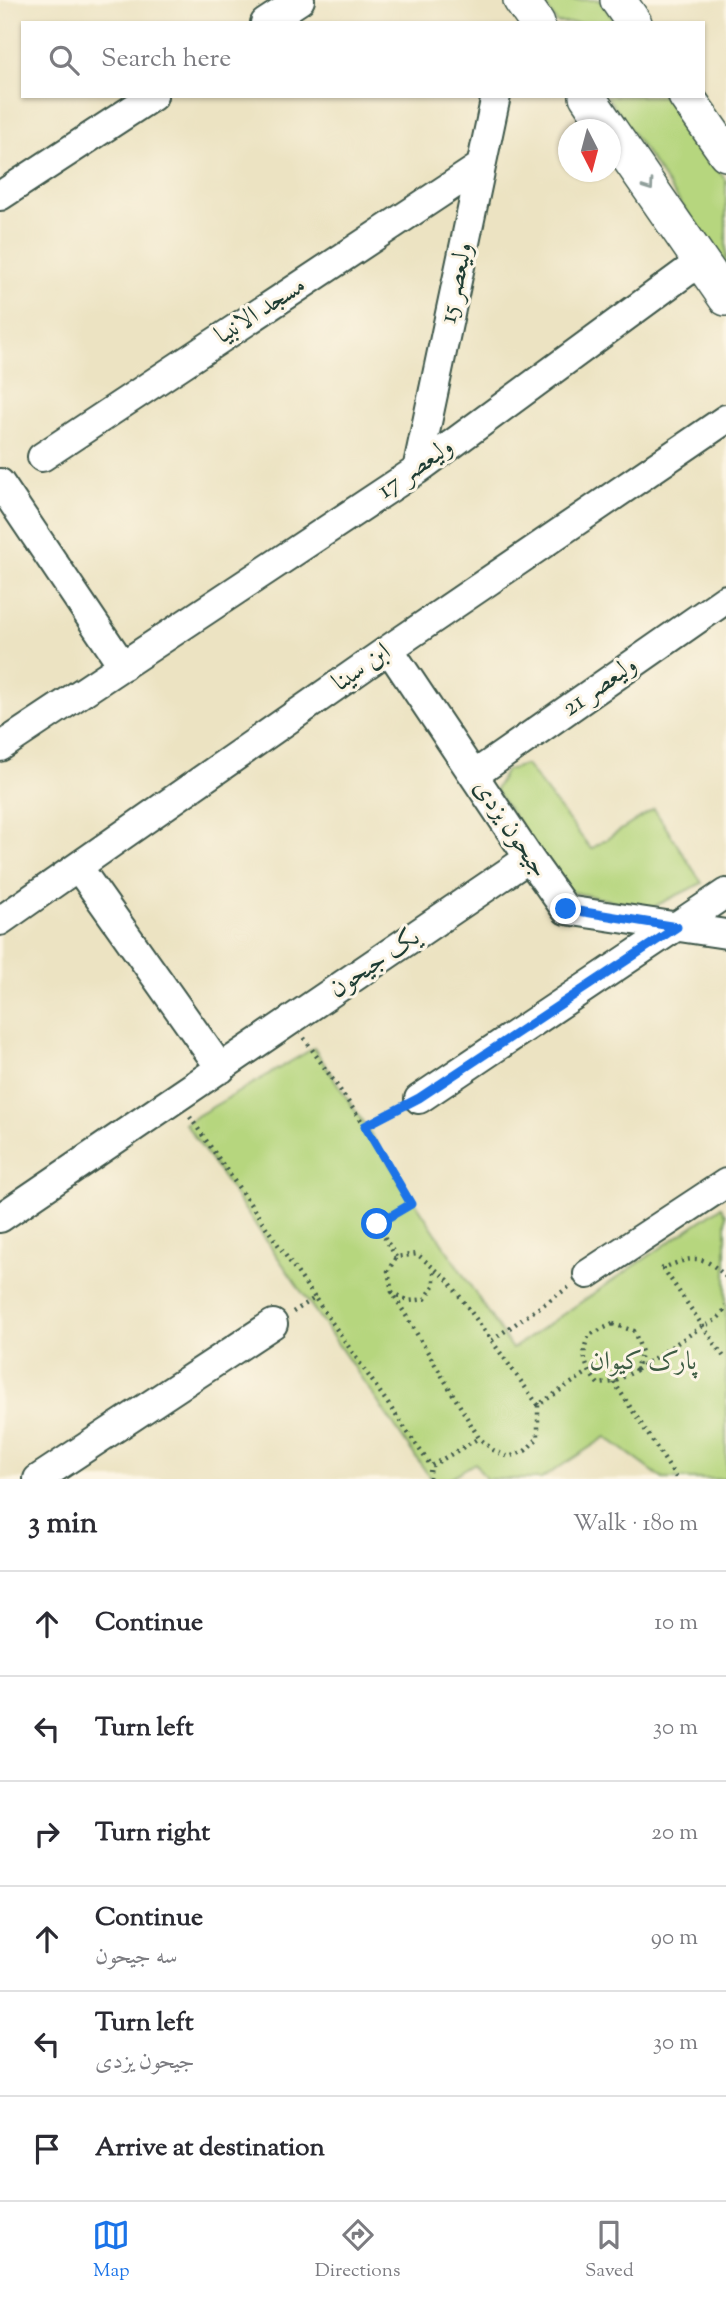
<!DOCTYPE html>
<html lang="en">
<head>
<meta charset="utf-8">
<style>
	:root { --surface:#fff; --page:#f2f2f3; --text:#2b2b33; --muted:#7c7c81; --line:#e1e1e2; --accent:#1a73e8 }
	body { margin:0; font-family:"Sorts Mill Goudy",Amiri,serif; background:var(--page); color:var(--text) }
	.compass { position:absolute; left:558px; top:119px; width:63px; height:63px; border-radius:50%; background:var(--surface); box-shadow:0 2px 5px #0004; rotate:174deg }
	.stop { position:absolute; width:21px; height:21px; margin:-16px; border:5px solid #1a73e8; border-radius:50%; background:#fff }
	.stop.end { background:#1a73e8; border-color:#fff; box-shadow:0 2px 7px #0008 }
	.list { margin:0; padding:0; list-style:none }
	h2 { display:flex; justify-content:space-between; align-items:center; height:91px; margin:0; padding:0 28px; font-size:30px }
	h2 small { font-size:23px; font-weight:400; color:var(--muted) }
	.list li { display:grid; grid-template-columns:46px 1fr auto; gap:21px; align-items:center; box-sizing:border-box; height:105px; padding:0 28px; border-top:2px solid var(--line) }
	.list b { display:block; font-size:26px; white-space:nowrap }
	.list p { margin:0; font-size:23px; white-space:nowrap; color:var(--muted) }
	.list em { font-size:23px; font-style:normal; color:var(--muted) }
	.icon { flex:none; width:38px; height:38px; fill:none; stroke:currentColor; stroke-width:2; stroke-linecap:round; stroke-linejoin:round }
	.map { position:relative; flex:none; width:726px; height:1479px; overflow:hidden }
	.search { position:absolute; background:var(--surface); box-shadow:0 2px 5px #0004; left:21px; right:21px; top:21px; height:77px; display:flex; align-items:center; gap:18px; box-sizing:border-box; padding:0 24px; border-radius:0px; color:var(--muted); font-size:26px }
	.sheet { height:721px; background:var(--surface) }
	nav { display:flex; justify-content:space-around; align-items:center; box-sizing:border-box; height:98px; border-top:2px solid var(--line); background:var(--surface); font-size:19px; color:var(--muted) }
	nav a { display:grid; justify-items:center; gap:4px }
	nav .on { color:var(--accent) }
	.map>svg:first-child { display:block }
	.green { fill:#b6d67e; stroke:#6a8a59; stroke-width:2 }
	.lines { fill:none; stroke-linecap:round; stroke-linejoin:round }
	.minor-casing { stroke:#3e5649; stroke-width:32 }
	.major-casing { stroke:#3e5649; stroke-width:38 }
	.path { stroke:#3e5649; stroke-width:4.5; stroke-dasharray:2 5; stroke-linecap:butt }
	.minor { stroke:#fff; stroke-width:28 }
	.major { stroke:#fff; stroke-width:35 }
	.oneway { stroke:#8f9e9a }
	.route { stroke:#1a73e8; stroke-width:9 }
	.labels { text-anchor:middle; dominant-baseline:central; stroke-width:6; stroke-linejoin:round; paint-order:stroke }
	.street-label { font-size:26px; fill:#1f3d34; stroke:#fcf5e5 }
	.park-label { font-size:26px; fill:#3d5c43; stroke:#fcf5e5 }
</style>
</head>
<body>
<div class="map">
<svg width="726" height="1479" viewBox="0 0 726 1479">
	<rect width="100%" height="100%" fill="#fcf5e5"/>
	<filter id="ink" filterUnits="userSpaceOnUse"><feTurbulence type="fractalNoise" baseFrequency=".0143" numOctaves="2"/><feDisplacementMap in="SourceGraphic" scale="14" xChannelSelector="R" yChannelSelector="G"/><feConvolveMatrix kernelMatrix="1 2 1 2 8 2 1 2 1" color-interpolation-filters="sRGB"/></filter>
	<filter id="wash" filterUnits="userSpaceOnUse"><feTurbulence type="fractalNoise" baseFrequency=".00686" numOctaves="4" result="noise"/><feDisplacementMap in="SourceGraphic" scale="28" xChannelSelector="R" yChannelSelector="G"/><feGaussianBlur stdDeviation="1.57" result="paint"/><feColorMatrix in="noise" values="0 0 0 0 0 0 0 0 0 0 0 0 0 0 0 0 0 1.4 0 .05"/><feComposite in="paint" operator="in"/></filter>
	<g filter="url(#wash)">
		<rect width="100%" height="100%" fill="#ece3c2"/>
		<path class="green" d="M 542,0 L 600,0 L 616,23 L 557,23 Z
			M 607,96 L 667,96 L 726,181 L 726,269 Z
			M 526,765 L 591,849 L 654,809 L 702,883 L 649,909 L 568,891 L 495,790 L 506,770 Z
			M 314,1048 L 512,1349 L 721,1207 L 726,1214 L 726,1479 L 663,1479 L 606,1437 L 541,1479 L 486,1479 L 475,1463 L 448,1479 L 431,1479 L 185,1123 Z"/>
	</g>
	<g filter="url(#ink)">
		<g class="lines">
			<g class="minor-casing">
				<path id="minor" d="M 265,23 L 300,0
					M 0,196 L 153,96
					M 42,457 L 481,166
					M 417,470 L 496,96
					M 0,483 L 123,666
					M 389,649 L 529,858 L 566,910 L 726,934
					M 0,747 L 417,470 L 701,261
					M 474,775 L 726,599
					M 78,867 L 221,1069
					M 0,921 L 389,649 L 726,419
					M 419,1099 L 726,893
					M 0,1218 L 529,858
					M 588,1274 L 726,1183
					M 38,1479 L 273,1324"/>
			</g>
			<g class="major-casing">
				<path id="major" d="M 521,0 L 537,23
					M 618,0 L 634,23
					M 587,96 L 610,130
					M 686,96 L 726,153
					M 610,130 L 726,298"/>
			</g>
			<path class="path" d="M 304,1038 L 365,1126
				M 190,1117 L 315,1298
				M 396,1257 L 377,1224 L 411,1204 L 365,1126 L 398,1109
				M 726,1277 C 702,1253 693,1256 663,1268 L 726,1360
				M 392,1292 L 409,1301 L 425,1299 L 434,1286 L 434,1268
				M 293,1312 L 315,1298 L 431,1466
				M 613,1324 L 634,1331 L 642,1352 L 635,1371 L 614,1382 L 598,1384 C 585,1368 580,1354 589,1335 Z
				M 492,1340 L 569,1287
				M 636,1370 L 703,1326 C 713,1323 723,1316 726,1305
				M 614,1382 L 677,1479
				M 538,1405 L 448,1280 L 417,1254 L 396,1257 L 388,1271 L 392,1292 L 479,1438 L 493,1450 L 509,1457 L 525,1451 L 538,1438 L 538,1405 L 588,1372
				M 429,1479 L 431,1466 L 479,1438"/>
			<use href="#minor" class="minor"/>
			<use href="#major" class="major"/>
		</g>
		<defs><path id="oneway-chevron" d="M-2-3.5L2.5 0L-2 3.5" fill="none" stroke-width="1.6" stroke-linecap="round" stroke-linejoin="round" transform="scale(1.75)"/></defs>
		<use class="oneway" href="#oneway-chevron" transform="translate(649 186) rotate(55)"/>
	</g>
	<g class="lines" filter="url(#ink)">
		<path class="route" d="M 377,1224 L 411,1204 L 365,1126 L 419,1098 L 677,927 L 566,909"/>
	</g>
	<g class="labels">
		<g class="street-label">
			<text transform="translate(457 283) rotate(-78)">ولیعصر 15</text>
			<text transform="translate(261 311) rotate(-33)">مسجد الانبیا</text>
			<text transform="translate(416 469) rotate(-35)">ولیعصر 17</text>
			<text transform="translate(362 668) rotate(-35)">ابن سینا</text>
			<text transform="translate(600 687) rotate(-35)">ولیعصر 21</text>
			<text transform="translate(510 829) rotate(56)">جیحون یزدی</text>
			<text transform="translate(375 964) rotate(-34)">یک جیحون</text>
		</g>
		<g class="park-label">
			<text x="643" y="1362">پارک کیوان</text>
		</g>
	</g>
</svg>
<svg class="compass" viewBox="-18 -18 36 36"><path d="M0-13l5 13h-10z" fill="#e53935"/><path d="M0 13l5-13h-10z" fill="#7c7c81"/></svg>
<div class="stop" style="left:377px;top:1224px"></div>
<div class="stop end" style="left:566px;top:909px"></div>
<div class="search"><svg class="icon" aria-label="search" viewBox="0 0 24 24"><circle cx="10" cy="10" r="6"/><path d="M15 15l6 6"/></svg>Search here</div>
</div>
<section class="sheet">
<h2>3 min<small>Walk · 180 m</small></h2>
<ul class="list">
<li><svg class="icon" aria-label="ahead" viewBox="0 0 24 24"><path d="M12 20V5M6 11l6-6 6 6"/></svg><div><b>Continue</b></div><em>10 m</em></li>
<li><svg class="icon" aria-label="left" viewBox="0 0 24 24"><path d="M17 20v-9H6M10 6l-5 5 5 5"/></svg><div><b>Turn left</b></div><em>30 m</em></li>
<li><svg class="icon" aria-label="right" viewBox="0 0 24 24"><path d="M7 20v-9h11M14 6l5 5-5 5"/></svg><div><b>Turn right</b></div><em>20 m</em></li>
<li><svg class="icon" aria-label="ahead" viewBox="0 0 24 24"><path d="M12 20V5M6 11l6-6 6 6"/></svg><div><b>Continue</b><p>سه جیحون</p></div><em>90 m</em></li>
<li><svg class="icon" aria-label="left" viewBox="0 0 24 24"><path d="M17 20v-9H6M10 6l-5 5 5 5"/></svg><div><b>Turn left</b><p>جیحون یزدی</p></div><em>30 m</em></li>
<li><svg class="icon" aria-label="arrive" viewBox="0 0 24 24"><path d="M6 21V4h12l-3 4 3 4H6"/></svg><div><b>Arrive at destination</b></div></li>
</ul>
</section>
<nav>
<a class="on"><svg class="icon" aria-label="map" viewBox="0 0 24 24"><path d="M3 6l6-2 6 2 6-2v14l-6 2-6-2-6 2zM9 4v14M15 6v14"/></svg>Map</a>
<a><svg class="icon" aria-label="directions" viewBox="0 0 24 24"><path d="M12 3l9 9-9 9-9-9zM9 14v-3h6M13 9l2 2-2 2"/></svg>Directions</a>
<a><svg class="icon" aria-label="saved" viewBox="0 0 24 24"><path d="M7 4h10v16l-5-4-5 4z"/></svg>Saved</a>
</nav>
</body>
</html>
